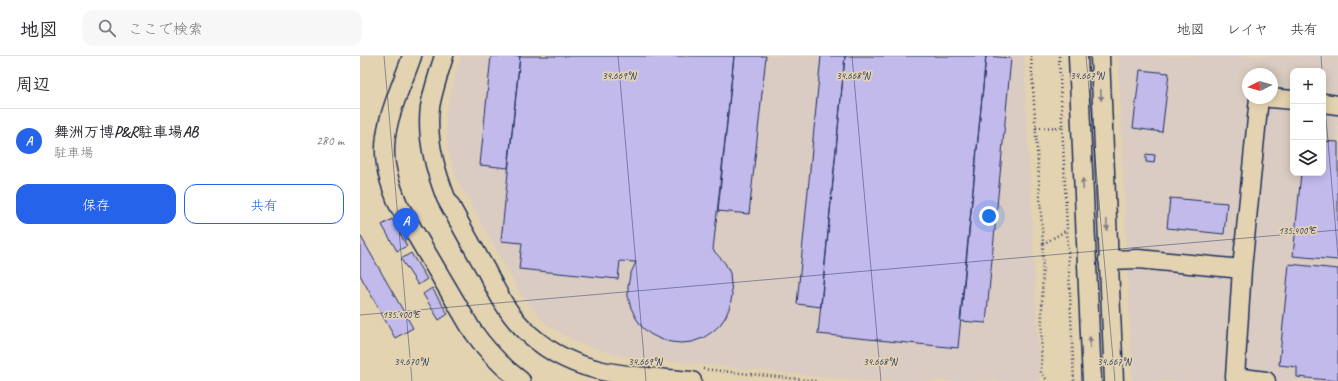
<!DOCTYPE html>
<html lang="ja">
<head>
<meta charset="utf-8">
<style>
	:root { --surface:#fff; --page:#f7f7f7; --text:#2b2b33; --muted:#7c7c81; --line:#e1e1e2; --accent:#2563eb }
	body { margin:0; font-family:Caveat,"Klee One",sans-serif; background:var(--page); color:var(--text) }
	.controls { position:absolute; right:12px; top:12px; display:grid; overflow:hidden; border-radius:8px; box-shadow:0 2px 10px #0003 }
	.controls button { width:36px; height:36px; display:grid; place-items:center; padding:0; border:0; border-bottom:1px solid var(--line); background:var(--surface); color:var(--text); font:20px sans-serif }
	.compass { position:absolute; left:882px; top:12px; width:36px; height:36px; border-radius:50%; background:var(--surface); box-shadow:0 2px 10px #0003; rotate:265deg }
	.you { position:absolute; left:629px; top:160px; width:14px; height:14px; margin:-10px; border:3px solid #fff; border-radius:50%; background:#1a73e8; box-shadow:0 0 0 6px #1a73e833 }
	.badge { display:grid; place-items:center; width:26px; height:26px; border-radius:50%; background:var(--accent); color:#fff; font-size:13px; font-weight:700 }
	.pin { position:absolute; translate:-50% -33px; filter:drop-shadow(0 1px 2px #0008) }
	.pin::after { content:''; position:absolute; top:21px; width:14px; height:12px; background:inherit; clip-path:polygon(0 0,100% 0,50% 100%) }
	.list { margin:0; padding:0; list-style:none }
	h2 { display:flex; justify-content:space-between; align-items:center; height:52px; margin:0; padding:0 16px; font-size:17px }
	h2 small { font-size:13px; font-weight:400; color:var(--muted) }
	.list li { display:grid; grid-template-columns:26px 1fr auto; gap:12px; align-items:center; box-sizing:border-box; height:64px; padding:0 16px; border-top:1px solid var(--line) }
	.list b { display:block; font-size:15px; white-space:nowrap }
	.list p { margin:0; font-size:13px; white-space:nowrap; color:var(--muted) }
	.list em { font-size:13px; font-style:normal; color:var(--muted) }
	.actions { display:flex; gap:8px; padding:12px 16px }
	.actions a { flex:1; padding:9px 0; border:1px solid var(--accent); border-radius:12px; text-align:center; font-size:14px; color:var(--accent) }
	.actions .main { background:var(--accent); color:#fff }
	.icon { flex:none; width:22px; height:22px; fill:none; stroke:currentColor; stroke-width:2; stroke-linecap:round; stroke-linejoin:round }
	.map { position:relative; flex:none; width:978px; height:325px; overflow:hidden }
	header { display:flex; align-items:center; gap:24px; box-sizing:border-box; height:56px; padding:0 20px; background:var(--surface); border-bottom:1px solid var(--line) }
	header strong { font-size:19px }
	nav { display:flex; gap:22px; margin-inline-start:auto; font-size:14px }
	.search { width:280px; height:36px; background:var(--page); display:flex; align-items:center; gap:10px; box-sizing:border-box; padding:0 14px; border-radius:12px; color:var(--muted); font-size:15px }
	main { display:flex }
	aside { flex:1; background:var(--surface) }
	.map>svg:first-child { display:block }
	.built { fill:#daccc2; fill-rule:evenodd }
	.building { fill:#c3baec; stroke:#1b2f5e }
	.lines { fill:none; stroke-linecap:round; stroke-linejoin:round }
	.minor-casing { stroke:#1b2f5e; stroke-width:21 }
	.path { stroke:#1b2f5e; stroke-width:2.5; stroke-dasharray:1 3; stroke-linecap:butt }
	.minor { stroke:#e4d3b0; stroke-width:18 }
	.oneway { fill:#808187 }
	.ticks { fill:none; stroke:#1b2f5e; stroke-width:1; stroke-opacity:0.45 }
	.ticks-label { font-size:10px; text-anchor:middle; fill:#1b2f5e; stroke:#e4d3b0; stroke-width:3.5; stroke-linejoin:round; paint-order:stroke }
</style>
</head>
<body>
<header>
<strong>地図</strong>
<div class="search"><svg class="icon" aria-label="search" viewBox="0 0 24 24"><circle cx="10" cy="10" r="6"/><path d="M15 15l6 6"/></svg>ここで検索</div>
<nav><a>地図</a><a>レイヤ</a><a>共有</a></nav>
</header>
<main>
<aside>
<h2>周辺<small></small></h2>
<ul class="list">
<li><span class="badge">A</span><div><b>舞洲万博P&amp;R駐車場AB</b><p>駐車場</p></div><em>280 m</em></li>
</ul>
<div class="actions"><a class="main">保存</a><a>共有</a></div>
</aside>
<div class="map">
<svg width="978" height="325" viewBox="0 0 978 325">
	<rect width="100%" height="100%" fill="#e4d3b0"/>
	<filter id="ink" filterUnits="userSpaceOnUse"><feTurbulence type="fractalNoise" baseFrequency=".025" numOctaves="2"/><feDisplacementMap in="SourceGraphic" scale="8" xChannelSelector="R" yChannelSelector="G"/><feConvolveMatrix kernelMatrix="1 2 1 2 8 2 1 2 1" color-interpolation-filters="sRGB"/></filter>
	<g filter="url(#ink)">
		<path class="built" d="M 101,0 L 664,0 L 680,325 L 502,325 L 264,301 L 220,288 L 186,268 L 161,239 L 96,122 L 87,92 L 86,56 L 95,19 Z
			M 758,0 L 978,0 L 978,325 L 772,325 ZM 933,15 L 963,15 L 963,117 L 933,117 ZM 888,18 L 912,18 L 912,42 L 888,42 Z"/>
		<path class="building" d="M 131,0 L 160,0 L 148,112 L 120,109 Z
			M 160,0 L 374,0 L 353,194 L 365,207 L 370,217 L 372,239 L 370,250 L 366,260 L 360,269 L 352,276 L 343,282 L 332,286 L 321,287 L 311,286 L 300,283 L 290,278 L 282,271 L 276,262 L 271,252 L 268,241 L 268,230 L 270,219 L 276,206 L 260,205 L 258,223 L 159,213 L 162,187 L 141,185 Z
			M 374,0 L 406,0 L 389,158 L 358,155 Z
			M 461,0 L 485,0 L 461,251 L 437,248 Z
			M 485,0 L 626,0 L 598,292 L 458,278 Z
			M 626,0 L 651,2 L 626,267 L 600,265 Z
			M 780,14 L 809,17 L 802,76 L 773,72 Z
			M 963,85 L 978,86 L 978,204 L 933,200 L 941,117 L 963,117 Z
			M 786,98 L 795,99 L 794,107 L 786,106 Z
			M 810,142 L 867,147 L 864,178 L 807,172 Z
			M 32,163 L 47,190 L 37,195 L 22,169 Z
			M 0,179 L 53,272 L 35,282 L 0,219 Z
			M 51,197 L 67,223 L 58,229 L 41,203 Z
			M 929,208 L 978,213 L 978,325 L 937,321 L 937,311 L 919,309 Z
			M 72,232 L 88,258 L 79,264 L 63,238 Z"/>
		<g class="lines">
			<g class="minor-casing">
				<path id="minor" d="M 52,0 C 40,35 20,71 26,109 C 28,123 33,135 38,148 L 112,274 C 126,294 141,310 161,325
					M 84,0 C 79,16 73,34 70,51 C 66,82 75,114 86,142 C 99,166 112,190 126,214 C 136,234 146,255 162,271 C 181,291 207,306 235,313 C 263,321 302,322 332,325
					M 718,0 L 732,325
					M 740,0 L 754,325
					M 910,42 L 933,44
					M 963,47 L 978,49
					M 748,204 L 778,203 L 882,213 L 875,321 L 906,325
					M 882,213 L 899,42"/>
			</g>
			<path class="path" d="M 671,0 L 683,188 L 681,317 L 688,325
				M 699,0 L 714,325
				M 676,72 L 703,71
				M 683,188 L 707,174
				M 343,313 L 456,325"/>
			<use href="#minor" class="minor"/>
		</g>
		<defs><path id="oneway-solid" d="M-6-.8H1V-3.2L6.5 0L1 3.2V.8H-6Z"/></defs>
		<g class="oneway">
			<use href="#oneway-solid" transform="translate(741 39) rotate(88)"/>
			<use href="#oneway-solid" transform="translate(723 128) rotate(-93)"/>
			<use href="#oneway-solid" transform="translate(747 169) rotate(88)"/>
			<use href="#oneway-solid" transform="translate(730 286) rotate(-93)"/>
		</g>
	</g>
	<path class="ticks" d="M 24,0 L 52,325M 258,0 L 286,325M 492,0 L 521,325M 726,0 L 755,325M 961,0 L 962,15M 963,28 L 978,200M 0,259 L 978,174"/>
	<g class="ticks-label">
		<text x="259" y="23">34.669°N</text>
		<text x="493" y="23">34.668°N</text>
		<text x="727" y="23">34.667°N</text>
		<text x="937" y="178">135.400°E</text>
		<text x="41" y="262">135.400°E</text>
		<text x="51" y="309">34.670°N</text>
		<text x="285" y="309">34.669°N</text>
		<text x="520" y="309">34.668°N</text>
		<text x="754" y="309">34.667°N</text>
	</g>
</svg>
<div class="controls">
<button>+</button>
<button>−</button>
<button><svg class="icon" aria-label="layers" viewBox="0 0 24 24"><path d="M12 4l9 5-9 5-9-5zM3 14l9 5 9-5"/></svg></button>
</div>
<svg class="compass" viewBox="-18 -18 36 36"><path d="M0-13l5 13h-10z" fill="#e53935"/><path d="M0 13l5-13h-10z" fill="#7c7c81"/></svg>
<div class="you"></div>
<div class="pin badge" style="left:46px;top:185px">A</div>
</div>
</main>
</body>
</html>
